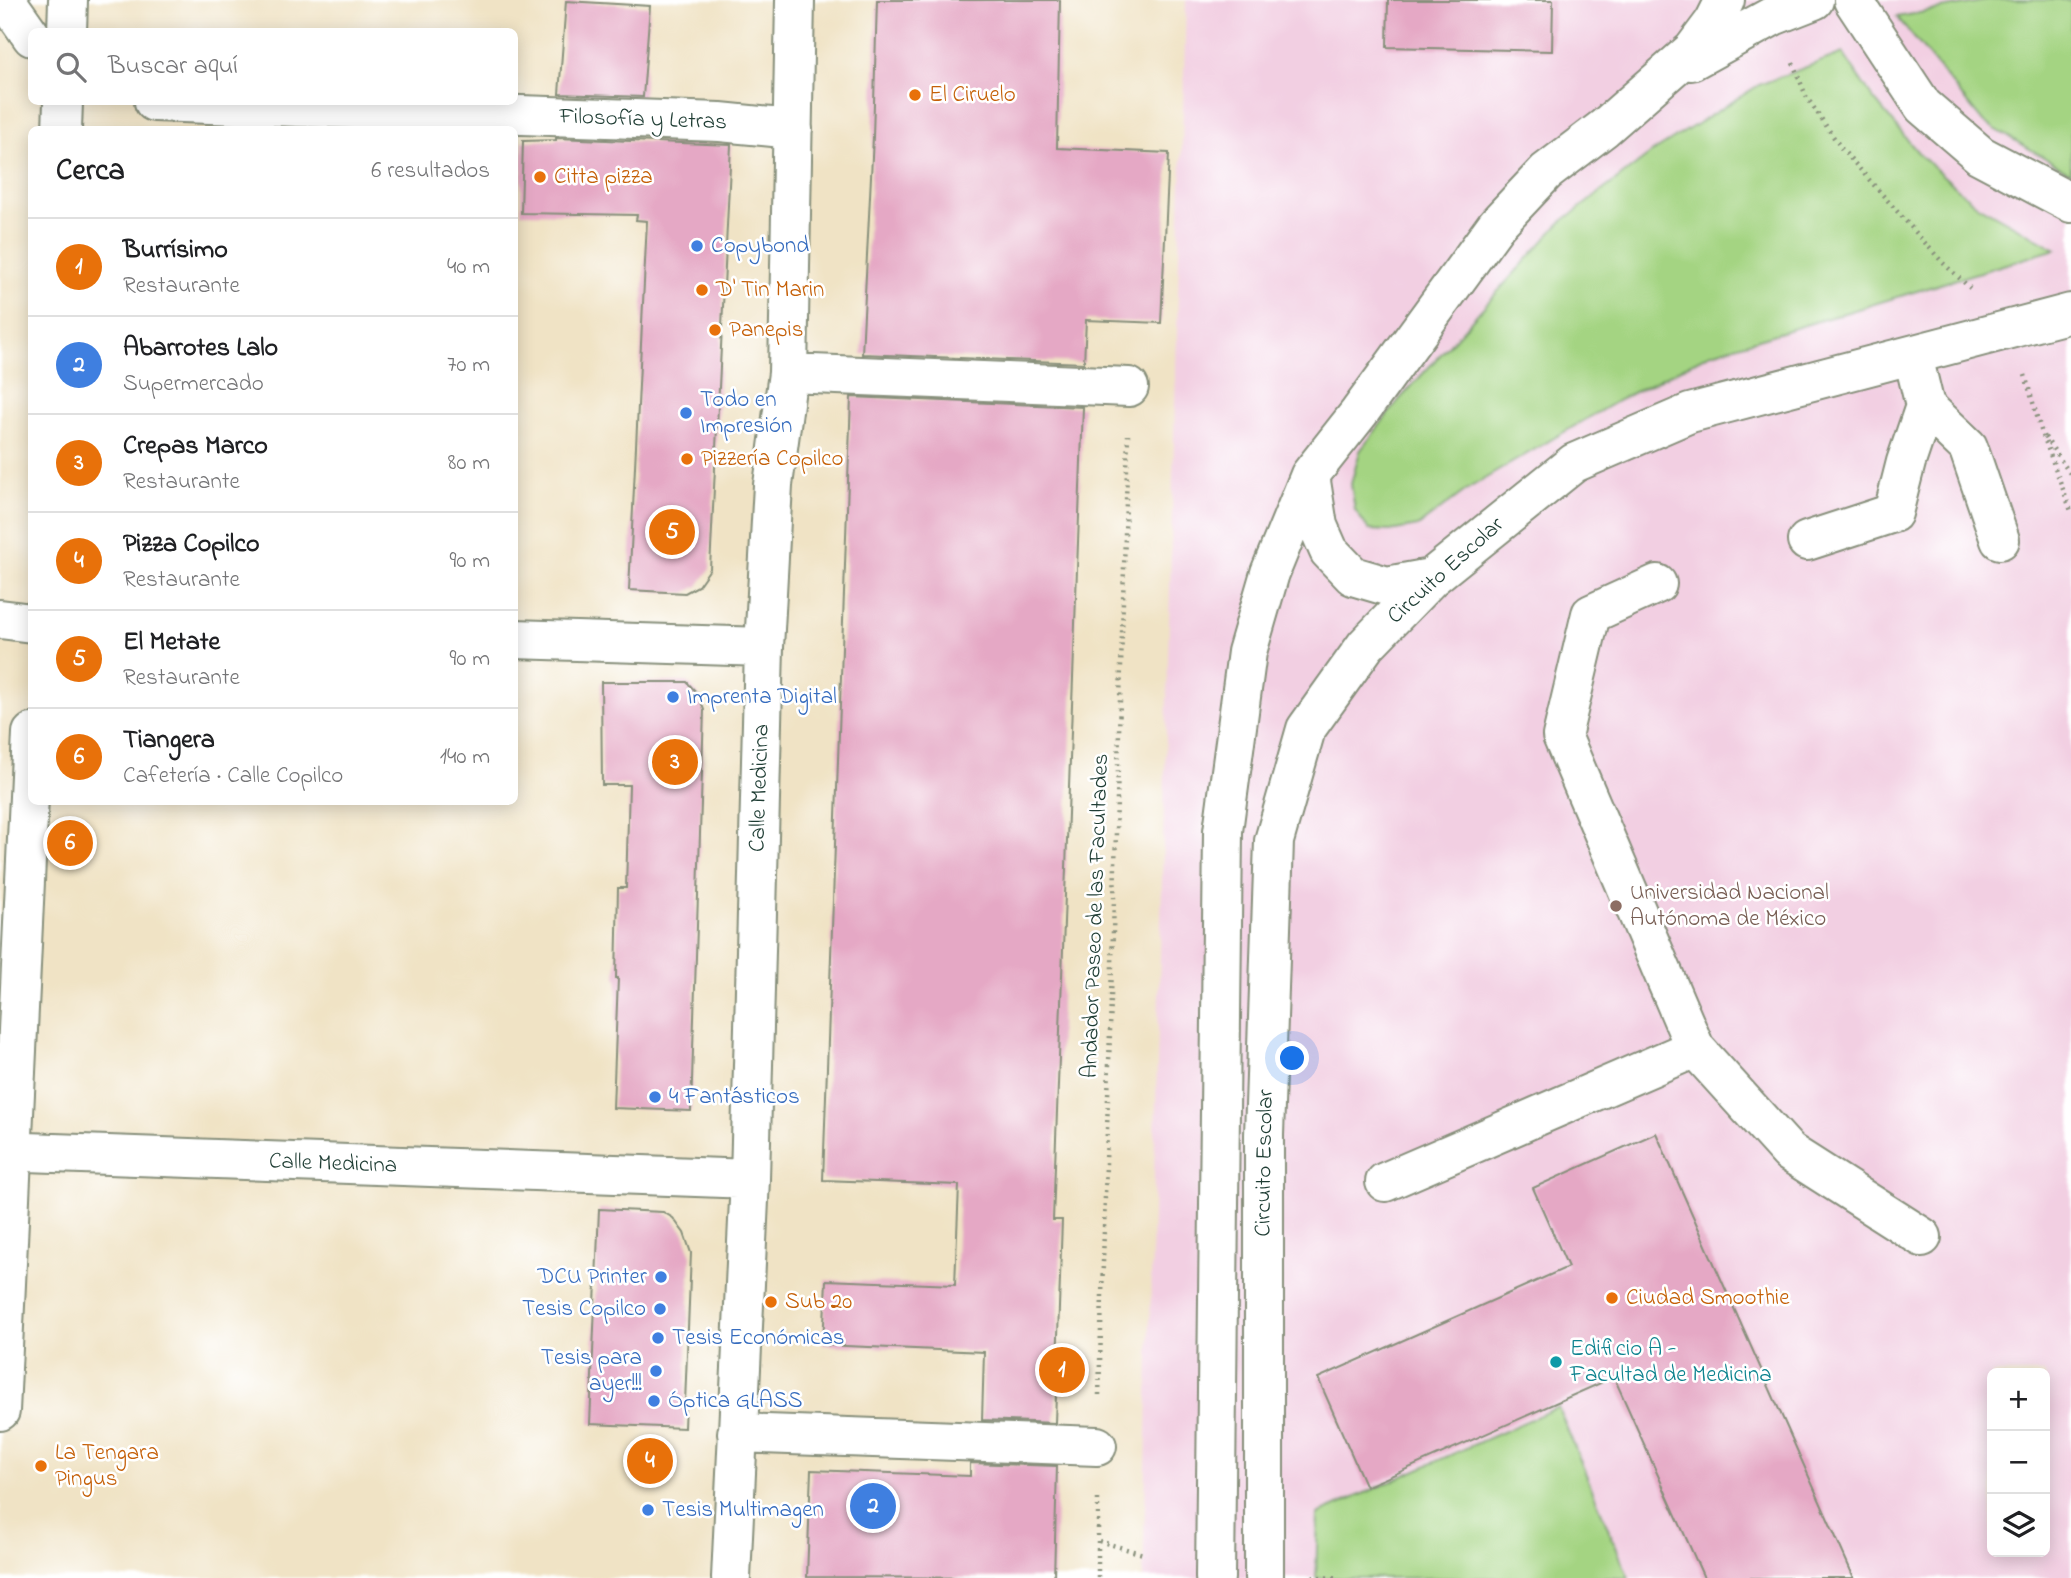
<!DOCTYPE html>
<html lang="es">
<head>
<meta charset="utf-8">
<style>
	:root { --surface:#fff; --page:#f6f6f6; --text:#202124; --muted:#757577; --line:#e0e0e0; --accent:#c8321e }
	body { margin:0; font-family:"Indie Flower",sans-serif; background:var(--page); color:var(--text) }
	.controls { position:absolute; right:21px; bottom:21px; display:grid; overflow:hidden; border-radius:10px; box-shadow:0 4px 18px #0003 }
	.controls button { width:63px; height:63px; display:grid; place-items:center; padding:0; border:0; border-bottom:2px solid var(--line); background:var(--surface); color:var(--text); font:35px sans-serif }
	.you { position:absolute; left:1293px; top:1059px; width:24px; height:24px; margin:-18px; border:5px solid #fff; border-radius:50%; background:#1a73e8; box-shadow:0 0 0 10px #1a73e833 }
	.badge { display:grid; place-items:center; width:46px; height:46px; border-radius:50%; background:var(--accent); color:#fff; font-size:23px; font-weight:700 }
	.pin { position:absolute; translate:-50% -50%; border:4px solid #fff; box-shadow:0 2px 7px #0006 }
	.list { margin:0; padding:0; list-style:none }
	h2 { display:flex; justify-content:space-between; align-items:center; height:91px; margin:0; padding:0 28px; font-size:30px }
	h2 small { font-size:23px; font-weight:400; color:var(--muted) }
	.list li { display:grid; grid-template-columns:46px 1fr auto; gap:21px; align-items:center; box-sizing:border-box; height:98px; padding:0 28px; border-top:2px solid var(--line) }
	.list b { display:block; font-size:26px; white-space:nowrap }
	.list p { margin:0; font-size:23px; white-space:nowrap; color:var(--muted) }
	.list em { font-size:23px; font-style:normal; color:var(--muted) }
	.icon { flex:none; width:38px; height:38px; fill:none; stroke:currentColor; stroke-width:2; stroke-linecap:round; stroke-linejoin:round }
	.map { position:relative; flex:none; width:2071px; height:1578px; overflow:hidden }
	.search { position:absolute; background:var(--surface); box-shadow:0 4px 18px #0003; left:28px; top:28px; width:490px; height:77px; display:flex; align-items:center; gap:18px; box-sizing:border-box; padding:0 24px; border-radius:10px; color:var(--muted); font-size:26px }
	.panel { position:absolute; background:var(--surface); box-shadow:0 4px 18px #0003; left:28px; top:126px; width:490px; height:679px; border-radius:10px }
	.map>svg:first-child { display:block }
	.built { fill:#f2cfe2; fill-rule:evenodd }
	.green { fill:#a4d482; stroke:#62885b; stroke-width:2 }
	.building { fill:#e5a8c5 }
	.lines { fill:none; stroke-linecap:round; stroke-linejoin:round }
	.minor-casing { stroke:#88907c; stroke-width:42 }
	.path { stroke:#88907c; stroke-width:4.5; stroke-dasharray:2 5; stroke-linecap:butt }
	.minor { stroke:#fff; stroke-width:38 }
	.food-dot { fill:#e8710a; stroke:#fff; stroke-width:2.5 }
	.shop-dot { fill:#3f7fe0; stroke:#fff; stroke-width:2.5 }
	.education-dot { fill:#8d6e63; stroke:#fff; stroke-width:2.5 }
	.culture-dot { fill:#0f9aa8; stroke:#fff; stroke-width:2.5 }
	.labels { text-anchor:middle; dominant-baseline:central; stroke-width:5; stroke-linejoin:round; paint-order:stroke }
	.food-label { font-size:23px; fill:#c56008; stroke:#fff; text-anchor:start }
	.street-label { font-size:23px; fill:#1f3d34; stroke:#fff }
	.shop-label { font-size:23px; fill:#366cbe; stroke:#fff; text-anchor:start }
	.education-label { font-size:23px; fill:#785e54; stroke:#fff; text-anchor:start }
	.culture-label { font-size:23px; fill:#0d838f; stroke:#fff; text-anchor:start }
</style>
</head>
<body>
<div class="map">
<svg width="2071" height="1578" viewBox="0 0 2071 1578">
	<rect width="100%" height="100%" fill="#fff"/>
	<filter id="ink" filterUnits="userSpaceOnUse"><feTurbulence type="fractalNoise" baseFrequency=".0143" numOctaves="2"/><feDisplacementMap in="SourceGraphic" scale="14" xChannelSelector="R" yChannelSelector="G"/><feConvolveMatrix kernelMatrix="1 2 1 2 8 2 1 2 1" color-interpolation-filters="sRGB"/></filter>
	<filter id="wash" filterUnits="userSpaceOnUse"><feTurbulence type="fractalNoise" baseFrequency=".00686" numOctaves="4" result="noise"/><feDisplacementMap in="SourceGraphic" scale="28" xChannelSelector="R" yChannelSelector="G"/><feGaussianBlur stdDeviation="1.57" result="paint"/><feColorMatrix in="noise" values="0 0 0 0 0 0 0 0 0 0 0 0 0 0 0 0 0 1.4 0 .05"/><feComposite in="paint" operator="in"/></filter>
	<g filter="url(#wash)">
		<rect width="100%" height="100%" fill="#f0e3c5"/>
		<path class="built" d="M 1186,0 L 2071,0 L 2071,1578 L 1143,1578 ZM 1992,1373 L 2045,1373 L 2045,1552 L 1992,1552 Z"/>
		<path class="green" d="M 1991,0 L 2071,0 L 2071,173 L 1983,122 L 1897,17 Z
			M 1843,53 L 1872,97 L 1920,155 L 1974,203 L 2056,249 L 1709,354 L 1619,400 L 1469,488 L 1418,526 L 1390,531 L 1369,530 L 1355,510 L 1351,484 L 1360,451 L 1399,400 L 1559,224 L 1654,151 L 1759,85 Z
			M 1558,1407 L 1629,1578 L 1316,1578 L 1318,1514 Z"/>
		<g id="blocks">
			<path class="building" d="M 877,0 L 1060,0 L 1057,148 L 1169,153 L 1161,323 L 1086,320 L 1084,363 L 862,354 L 873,137 Z
				M 1388,0 L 1553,0 L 1552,51 L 1387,47 Z
				M 566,1 L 650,6 L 643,97 L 559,94 Z
				M 556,138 L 731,145 L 710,569 L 698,586 L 685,593 L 629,590 L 647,221 L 636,220 L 637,215 L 521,213 L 523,141 L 556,140 Z
				M 851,397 L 1083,407 L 1053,1220 L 1062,1220 L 1055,1423 L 982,1420 L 984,1352 L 823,1345 L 826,1280 L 955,1285 L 959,1185 L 823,1180 Z
				M 601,682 L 687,682 L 698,694 L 704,710 L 691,1111 L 613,1108 L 618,978 L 616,978 L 618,888 L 626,888 L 629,785 L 602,785 Z
				M 1656,1133 L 1854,1578 L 1704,1578 L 1614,1377 L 1366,1487 L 1318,1378 L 1568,1267 L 1533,1188 Z
				M 599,1209 L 663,1212 L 673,1218 L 684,1233 L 691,1253 L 684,1428 L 590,1424 Z
				M 970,1463 L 1057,1466 L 1054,1578 L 807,1577 L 811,1470 L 970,1476 Z"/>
		</g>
	</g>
	<g filter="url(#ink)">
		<use href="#blocks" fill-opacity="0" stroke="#88907c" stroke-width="2"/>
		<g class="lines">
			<g class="minor-casing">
				<path id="minor" d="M 6,0 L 32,37
					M 1853,0 L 1923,106 L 1980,155 L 2071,203
					M 67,32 L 68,0
					M 1691,61 L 1773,16 L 1814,0
					M 154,102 L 720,122 L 793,129
					M 62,130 L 63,102
					M 1913,356 L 1925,406 L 1968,447 L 2000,540
					M 788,373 L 1129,387
					M 1310,475 L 1318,526 L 1329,551 L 1353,576 L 1387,586 L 1431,578
					M 1807,541 L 1893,513 L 1906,462 L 1925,406
					M 1657,584 L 1591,614 L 1562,736 L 1695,1048 L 1789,1152 L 1922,1237
					M 0,619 L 32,623
					M 514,639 L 764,647
					M 0,1151 L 750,1179
					M 1385,1182 L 1695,1048
					M 0,1411 L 32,733
					M 737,1433 L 1097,1446
					M 731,1578 L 750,1179 L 764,647 L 773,485 L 788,373 L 795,0
					M 1215,1578 L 1223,831 L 1247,652 L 1270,573 L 1310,475 L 1359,413 L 1497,224 L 1546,172 L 1604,128 L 1693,50 L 1714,22 L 1725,0
					M 1264,1578 L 1264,1135 L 1274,841 L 1306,729 L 1366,645 L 1431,578 L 1574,463 L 1690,413 L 2071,313"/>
			</g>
			<path class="path" d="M 1793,63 L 1806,96 L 1841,148 L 1943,263 L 1970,288
				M 2025,375 L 2041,430 L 2071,511
				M 2045,437 L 2071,475
				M 1099,1395 L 1128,435
				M 1099,1541 L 1143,1554
				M 1312,1577 L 1339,1578
				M 1098,1578 L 1098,1495"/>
			<use href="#minor" class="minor"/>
		</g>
	</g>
	<g class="food-dot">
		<circle cx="915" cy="95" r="7"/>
		<circle cx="540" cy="177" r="7"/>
		<circle cx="702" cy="290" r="7"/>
		<circle cx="715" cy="330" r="7"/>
		<circle cx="687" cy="459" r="7"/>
		<circle cx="1612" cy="1298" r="7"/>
		<circle cx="771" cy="1302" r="7"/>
		<circle cx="41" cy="1466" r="7"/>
	</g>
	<g class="shop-dot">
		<circle cx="697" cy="246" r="7"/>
		<circle cx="686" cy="413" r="7"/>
		<circle cx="673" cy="697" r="7"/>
		<circle cx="655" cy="1097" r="7"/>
		<circle cx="661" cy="1277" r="7"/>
		<circle cx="660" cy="1309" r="7"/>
		<circle cx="658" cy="1338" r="7"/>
		<circle cx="656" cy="1371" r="7"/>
		<circle cx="654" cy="1401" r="7"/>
		<circle cx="648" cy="1510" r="7"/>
	</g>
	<circle class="education-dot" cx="1616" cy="906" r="7"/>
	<circle class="culture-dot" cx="1556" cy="1362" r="7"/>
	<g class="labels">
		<g class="food-label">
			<text x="929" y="95">El Ciruelo</text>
			<text x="554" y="177">Citta pizza</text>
			<text x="716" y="290">D' Tin Marin</text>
			<text x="729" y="330">Panepis</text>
			<text x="701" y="459">Pizzería Copilco</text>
			<text x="1626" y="1298">Ciudad Smoothie</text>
			<text x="785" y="1302">Sub 20</text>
			<text x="55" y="1453">La Tengara<tspan x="55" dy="26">Pingus</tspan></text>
		</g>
		<g class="street-label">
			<text transform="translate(643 120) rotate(2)">Filosofía y Letras</text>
			<text transform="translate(1446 571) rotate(-42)">Circuito Escolar</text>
			<text transform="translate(760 788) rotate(-88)">Calle Medicina</text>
			<text transform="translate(1096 916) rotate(-88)">Andador Paseo de las Facultades</text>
			<text transform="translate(1265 1163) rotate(-89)">Circuito Escolar</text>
			<text transform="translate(333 1164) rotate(2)">Calle Medicina</text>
		</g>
		<g class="shop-label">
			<text x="711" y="246">Copybond</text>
			<text x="700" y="400">Todo en<tspan x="700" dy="26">Impresión</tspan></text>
			<text x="687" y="697">Imprenta Digital</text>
			<text x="669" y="1097">4 Fantásticos</text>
			<text x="647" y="1277" text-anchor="end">DCU Printer</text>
			<text x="646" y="1309" text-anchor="end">Tesis Copilco</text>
			<text x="672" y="1338">Tesis Económicas</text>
			<text x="642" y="1358" text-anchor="end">Tesis para<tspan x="642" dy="26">ayer!!!</tspan></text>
			<text x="668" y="1401">Óptica GLASS</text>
			<text x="662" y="1510">Tesis Multimagen</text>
		</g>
		<g class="education-label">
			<text x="1630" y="893">Universidad Nacional<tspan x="1630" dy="26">Autónoma de México</tspan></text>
		</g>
		<g class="culture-label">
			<text x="1570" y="1349">Edificio A -<tspan x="1570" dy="26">Facultad de Medicina</tspan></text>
		</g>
	</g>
</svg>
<div class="controls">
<button>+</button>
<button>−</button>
<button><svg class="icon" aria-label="layers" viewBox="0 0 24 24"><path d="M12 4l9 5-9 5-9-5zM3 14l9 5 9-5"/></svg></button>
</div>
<div class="you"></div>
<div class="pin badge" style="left:1062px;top:1370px;background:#e8710a">1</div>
<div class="pin badge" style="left:873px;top:1506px;background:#3f7fe0">2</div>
<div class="pin badge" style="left:675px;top:762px;background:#e8710a">3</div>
<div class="pin badge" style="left:650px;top:1461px;background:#e8710a">4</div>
<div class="pin badge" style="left:672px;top:532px;background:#e8710a">5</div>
<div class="pin badge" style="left:70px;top:843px;background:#e8710a">6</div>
<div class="search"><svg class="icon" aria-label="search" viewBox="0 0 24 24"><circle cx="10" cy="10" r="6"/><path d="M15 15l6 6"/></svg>Buscar aquí</div>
<section class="panel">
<h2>Cerca<small>6 resultados</small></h2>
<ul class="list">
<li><span class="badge" style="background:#e8710a">1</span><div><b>Burrísimo</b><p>Restaurante</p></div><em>40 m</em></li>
<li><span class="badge" style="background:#3f7fe0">2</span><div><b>Abarrotes Lalo</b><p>Supermercado</p></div><em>70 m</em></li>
<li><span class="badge" style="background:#e8710a">3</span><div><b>Crepas Marco</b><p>Restaurante</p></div><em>80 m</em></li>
<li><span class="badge" style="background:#e8710a">4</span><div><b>Pizza Copilco</b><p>Restaurante</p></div><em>90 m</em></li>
<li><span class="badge" style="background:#e8710a">5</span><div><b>El Metate</b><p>Restaurante</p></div><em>90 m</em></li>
<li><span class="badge" style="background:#e8710a">6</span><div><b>Tiangera</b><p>Cafetería · Calle Copilco</p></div><em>140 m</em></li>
</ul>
</section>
</div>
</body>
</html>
